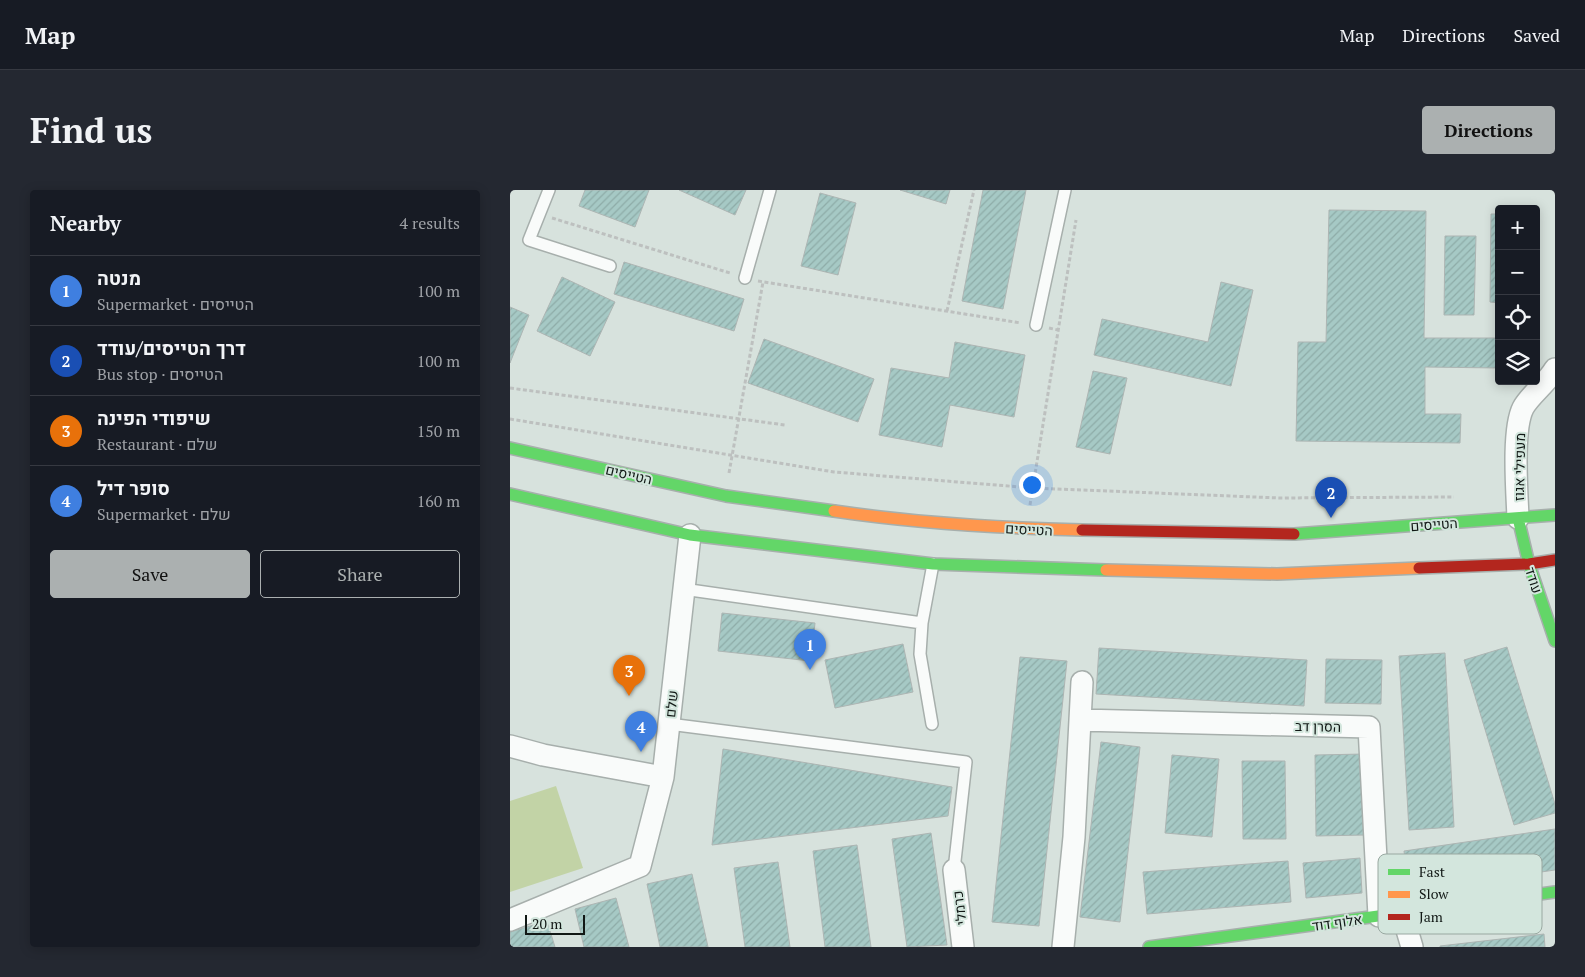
<!DOCTYPE html>
<html lang="en">
<head>
<meta charset="utf-8">
<style>
	:root { --surface:#171b24; --page:#242831; --text:#f1f3f6; --muted:#9ea1a6; --line:#363941; --accent:#abb0b0 }
	body { margin:0; font-family:"PT Serif",Heebo,serif; background:var(--page); color:var(--text) }
	.controls { position:absolute; right:15px; top:15px; display:grid; overflow:hidden; border-radius:5px; box-shadow:0 2px 12px #0003 }
	.controls button { width:45px; height:45px; display:grid; place-items:center; padding:0; border:0; border-bottom:1px solid var(--line); background:var(--surface); color:var(--text); font:25px sans-serif }
	.scale { position:absolute; left:15px; bottom:12px; width:60px; box-sizing:border-box; padding-left:5px; border:2px solid #111815; border-top:0; font-size:14px; line-height:18px; white-space:nowrap; color:#111815; -webkit-text-stroke:4px #d3e6dd; paint-order:stroke }
	.you { position:absolute; left:521px; top:294px; width:18px; height:18px; margin:-12px; border:4px solid #fff; border-radius:50%; background:#1a73e8; box-shadow:0 0 0 8px #1a73e833 }
	.badge { display:grid; place-items:center; width:32px; height:32px; border-radius:50%; background:var(--accent); color:#fff; font-size:16px; font-weight:700 }
	.pin { position:absolute; translate:-50% -41px; filter:drop-shadow(0 1px 2px #0008) }
	.pin::after { content:''; position:absolute; top:26px; width:18px; height:15px; background:inherit; clip-path:polygon(0 0,100% 0,50% 100%) }
	.list { margin:0; padding:0; list-style:none }
	h2 { display:flex; justify-content:space-between; align-items:center; height:65px; margin:0; padding:0 20px; font-size:21px }
	h2 small { font-size:16px; font-weight:400; color:var(--muted) }
	.list li { display:grid; grid-template-columns:32px 1fr auto; gap:15px; align-items:center; box-sizing:border-box; height:70px; padding:0 20px; border-top:1px solid var(--line) }
	.list b { display:block; font-size:19px; white-space:nowrap }
	.list p { margin:0; font-size:16px; white-space:nowrap; color:var(--muted) }
	.list em { font-size:16px; font-style:normal; color:var(--muted) }
	.actions { display:flex; gap:10px; padding:15px 20px }
	.actions a { flex:1; padding:11px 0; border:1px solid var(--accent); border-radius:5px; text-align:center; font-size:18px; color:var(--accent) }
	.actions .main { background:var(--accent); color:#111 }
	.icon { flex:none; width:28px; height:28px; fill:none; stroke:currentColor; stroke-width:2; stroke-linecap:round; stroke-linejoin:round }
	.map { position:relative; flex:none; width:1045px; height:757px; overflow:hidden; border-radius:5px }
	header { display:flex; align-items:center; gap:30px; box-sizing:border-box; height:70px; padding:0 25px; background:var(--surface); border-bottom:1px solid var(--line) }
	header strong { font-size:24px }
	nav { display:flex; gap:28px; margin-inline-start:auto; font-size:18px }
	.intro { display:flex; align-items:center; justify-content:space-between; box-sizing:border-box; height:120px; padding:0 30px }
	h1 { margin:0; font-size:35px }
	.button { padding:12px 22px; border-radius:5px; background:var(--accent); color:#111; font-size:18px; font-weight:700 }
	main { display:flex; gap:30px; padding:0 30px }
	aside { flex:1; background:var(--surface); border-radius:5px; box-shadow:0 2px 12px #0003 }
	.map>svg:first-child { display:block }
	.grass { fill:#c2d3a6 }
	.building { fill:url(#building-hatch); stroke:#adb5b3 }
	.lines { fill:none; stroke-linecap:round; stroke-linejoin:round }
	.lane-casing { stroke:#a7afac; stroke-width:14 }
	.street-casing { stroke:#a7afac; stroke-width:24 }
	.fast-casing { stroke:#a7afac; stroke-width:14 }
	.slow-casing { stroke:#a7afac; stroke-width:14 }
	.jam-casing { stroke:#a7afac; stroke-width:14 }
	.path { stroke:#bdc0bf; stroke-width:3; stroke-dasharray:4 2.5; stroke-linecap:butt }
	.lane { stroke:#f9fbfa; stroke-width:11 }
	.street { stroke:#f9fbfa; stroke-width:21 }
	.fast { stroke:#63d668; stroke-width:11 }
	.slow { stroke:#ff974d; stroke-width:11 }
	.jam { stroke:#b3261e; stroke-width:11 }
	.labels { text-anchor:middle; dominant-baseline:central; stroke-width:4; stroke-linejoin:round; paint-order:stroke }
	.street-label { font-size:14px; fill:#111815; stroke:#d3e6dd }
	.key { fill:#d3e6dd; stroke:#99a8a1; stroke-width:1 }
	.key-label { font-size:14px; fill:#111815 }
</style>
</head>
<body>
<header>
<strong>Map</strong>
<nav><a>Map</a><a>Directions</a><a>Saved</a></nav>
</header>
<div class="intro"><h1>Find us</h1><a class="button">Directions</a></div>
<main>
<aside>
<h2>Nearby<small>4 results</small></h2>
<ul class="list">
<li><span class="badge" style="background:#3f7fe0">1</span><div><b>מנטה</b><p>Supermarket · הטייסים</p></div><em>100 m</em></li>
<li><span class="badge" style="background:#1a4fb4">2</span><div><b>דרך הטייסים/עודד</b><p>Bus stop · הטייסים</p></div><em>100 m</em></li>
<li><span class="badge" style="background:#e8710a">3</span><div><b>שיפודי הפינה</b><p>Restaurant · שלם</p></div><em>150 m</em></li>
<li><span class="badge" style="background:#3f7fe0">4</span><div><b>סופר דיל</b><p>Supermarket · שלם</p></div><em>160 m</em></li>
</ul>
<div class="actions"><a class="main">Save</a><a>Share</a></div>
</aside>
<div class="map">
<svg width="1045" height="757" viewBox="0 0 1045 757">
	<defs>
		<pattern id="building-hatch" width="6" height="6" patternUnits="userSpaceOnUse" patternTransform="scale(1.25)"><rect width="6" height="6" fill="#a6c9c5"/><path d="M-1 1l2-2M0 6l6-6M5 7l2-2" fill="none" stroke="#8eaca8"/></pattern>
	</defs>
	<rect width="100%" height="100%" fill="#d7e2dd"/>
	<path class="grass" d="M 46,596 L 73,678 L 0,702 L 0,611 Z"/>
	<path class="building" d="M 75,0 L 139,0 L 125,37 L 69,16 Z
		M 169,0 L 236,0 L 225,25 Z
		M 390,0 L 440,0 L 436,14 Z
		M 473,0 L 516,0 L 493,119 L 452,111 Z
		M 310,3 L 346,13 L 328,85 L 291,76 Z
		M 819,20 L 916,21 L 914,148 L 989,148 L 989,178 L 915,177 L 915,224 L 951,224 L 950,253 L 786,251 L 788,152 L 816,152 Z
		M 981,24 L 989,24 L 989,113 L 980,112 Z
		M 935,46 L 966,46 L 964,125 L 934,125 Z
		M 114,72 L 234,109 L 224,141 L 104,104 Z
		M 52,87 L 105,112 L 80,166 L 27,141 Z
		M 711,92 L 743,100 L 721,196 L 584,165 L 592,129 L 698,152 Z
		M 0,117 L 19,125 L 0,173 Z
		M 254,149 L 364,189 L 348,232 L 238,193 Z
		M 445,152 L 515,165 L 504,227 L 440,215 L 432,257 L 369,245 L 381,178 L 439,188 Z
		M 583,181 L 617,188 L 600,264 L 566,257 Z
		M 212,423 L 305,433 L 301,471 L 208,461 Z
		M 393,454 L 403,502 L 325,518 L 315,470 Z
		M 997,457 L 1045,614 L 1045,623 L 1004,635 L 954,470 Z
		M 589,458 L 797,470 L 794,516 L 586,504 Z
		M 935,463 L 944,637 L 899,640 L 889,466 Z
		M 510,467 L 557,471 L 529,736 L 482,732 Z
		M 816,469 L 872,470 L 871,514 L 815,513 Z
		M 591,552 L 630,557 L 610,732 L 570,727 Z
		M 213,559 L 442,597 L 438,626 L 202,655 Z
		M 854,564 L 855,645 L 806,646 L 805,565 Z
		M 662,565 L 709,569 L 702,647 L 655,643 Z
		M 732,571 L 775,571 L 776,649 L 733,649 Z
		M 1045,639 L 1045,680 L 899,701 L 894,661 Z
		M 421,643 L 437,755 L 397,757 L 382,649 Z
		M 347,655 L 361,757 L 315,757 L 303,661 Z
		M 850,668 L 852,703 L 796,708 L 793,673 Z
		M 778,671 L 781,712 L 637,724 L 633,682 Z
		M 268,672 L 280,757 L 235,757 L 224,678 Z
		M 182,684 L 198,757 L 150,757 L 137,694 Z
		M 106,708 L 119,757 L 74,757 L 65,719 Z
		M 37,731 L 45,757 L 0,757 L 0,742 Z
		M 1034,744 L 1035,757 L 930,757 L 930,756 Z"/>
	<g class="lines">
		<g class="lane-casing">
			<path id="lane" d="M 39,0 L 19,50 L 100,76
				M 235,88 L 260,0
				M 526,135 L 555,0
				M 173,399 L 412,433
				M 159,534 L 456,572 L 444,680
				M 422,534 L 410,464 L 412,433 L 423,374"/>
		</g>
		<g class="street-casing">
			<path id="street" d="M 1008,328 C 1007,302 1002,240 1013,218 C 1019,206 1037,193 1045,179
				M 570,530 L 572,492
				M 0,556 L 33,565 L 153,587
				M 444,680 L 453,757
				M 892,723 L 902,757
				M 0,730 L 130,676 L 153,587 L 180,345
				M 553,757 L 564,647 L 570,530 L 859,537 L 869,726"/>
		</g>
		<g class="fast-casing">
			<path id="fast" d="M 0,258 L 216,306 L 324,321
				M 0,304 L 180,345 L 423,374 L 596,380
				M 1008,328 L 1019,374 L 1045,451
				M 784,344 L 1045,325
				M 639,757 L 1045,702"/>
		</g>
		<g class="slow-casing">
			<path id="slow" d="M 324,321 C 406,333 489,338 572,340
				M 596,380 L 767,384 L 909,378"/>
		</g>
		<g class="jam-casing">
			<path id="jam" d="M 572,340 L 784,344
				M 909,378 L 1019,374 L 1045,370"/>
		</g>
		<path class="path" d="M 42,28 L 220,83
			M 248,91 L 511,133
			M 437,121 L 464,0
			M 539,138 L 548,140
			M 0,198 L 275,235
			M 0,229 L 324,282 L 523,298 L 769,308 L 944,307
			M 219,283 L 253,92
			M 520,315 L 566,30"/>
		<use href="#lane" class="lane"/>
		<use href="#street" class="street"/>
		<use href="#fast" class="fast"/>
		<use href="#slow" class="slow"/>
		<use href="#jam" class="jam"/>
	</g>
	<g class="labels">
		<g class="street-label">
			<text transform="translate(1009 277) rotate(-89)">מעפילי אגוז</text>
			<text transform="translate(119 284) rotate(13)">הטייסים</text>
			<text transform="translate(924 334) rotate(-4)">הטייסים</text>
			<text transform="translate(519 339) rotate(3)">הטייסים</text>
			<text transform="translate(1024 390) rotate(72)">עודד</text>
			<text transform="translate(161 514) rotate(-84)">שלם</text>
			<text transform="translate(808 536) rotate(1)">הסרן דב</text>
			<text transform="translate(449 718) rotate(-97)">כרמלי</text>
			<text transform="translate(827 732) rotate(-8)">אלוף דוד</text>
		</g>
	</g>
	<rect x="868" y="664" width="164" height="80" rx="8" class="key"/>
	<rect x="878" y="679" width="22" height="6" fill="#63d668"/>
	<rect x="878" y="701" width="22" height="7" fill="#ff974d"/>
	<rect x="878" y="724" width="22" height="6" fill="#b3261e"/>
	<g class="key-label">
		<text x="909" y="687">Fast</text>
		<text x="909" y="709">Slow</text>
		<text x="909" y="732">Jam</text>
	</g>
</svg>
<div class="controls">
<button>+</button>
<button>−</button>
<button><svg class="icon" aria-label="locate" viewBox="0 0 24 24"><circle cx="12" cy="12" r="6"/><path d="M12 2v4M12 18v4M2 12h4M18 12h4"/></svg></button>
<button><svg class="icon" aria-label="layers" viewBox="0 0 24 24"><path d="M12 4l9 5-9 5-9-5zM3 14l9 5 9-5"/></svg></button>
</div>
<div class="scale">20 m</div>
<div class="you"></div>
<div class="pin badge" style="left:300px;top:480px;background:#3f7fe0">1</div>
<div class="pin badge" style="left:821px;top:328px;background:#1a4fb4">2</div>
<div class="pin badge" style="left:119px;top:506px;background:#e8710a">3</div>
<div class="pin badge" style="left:131px;top:562px;background:#3f7fe0">4</div>
</div>
</main>
</body>
</html>
